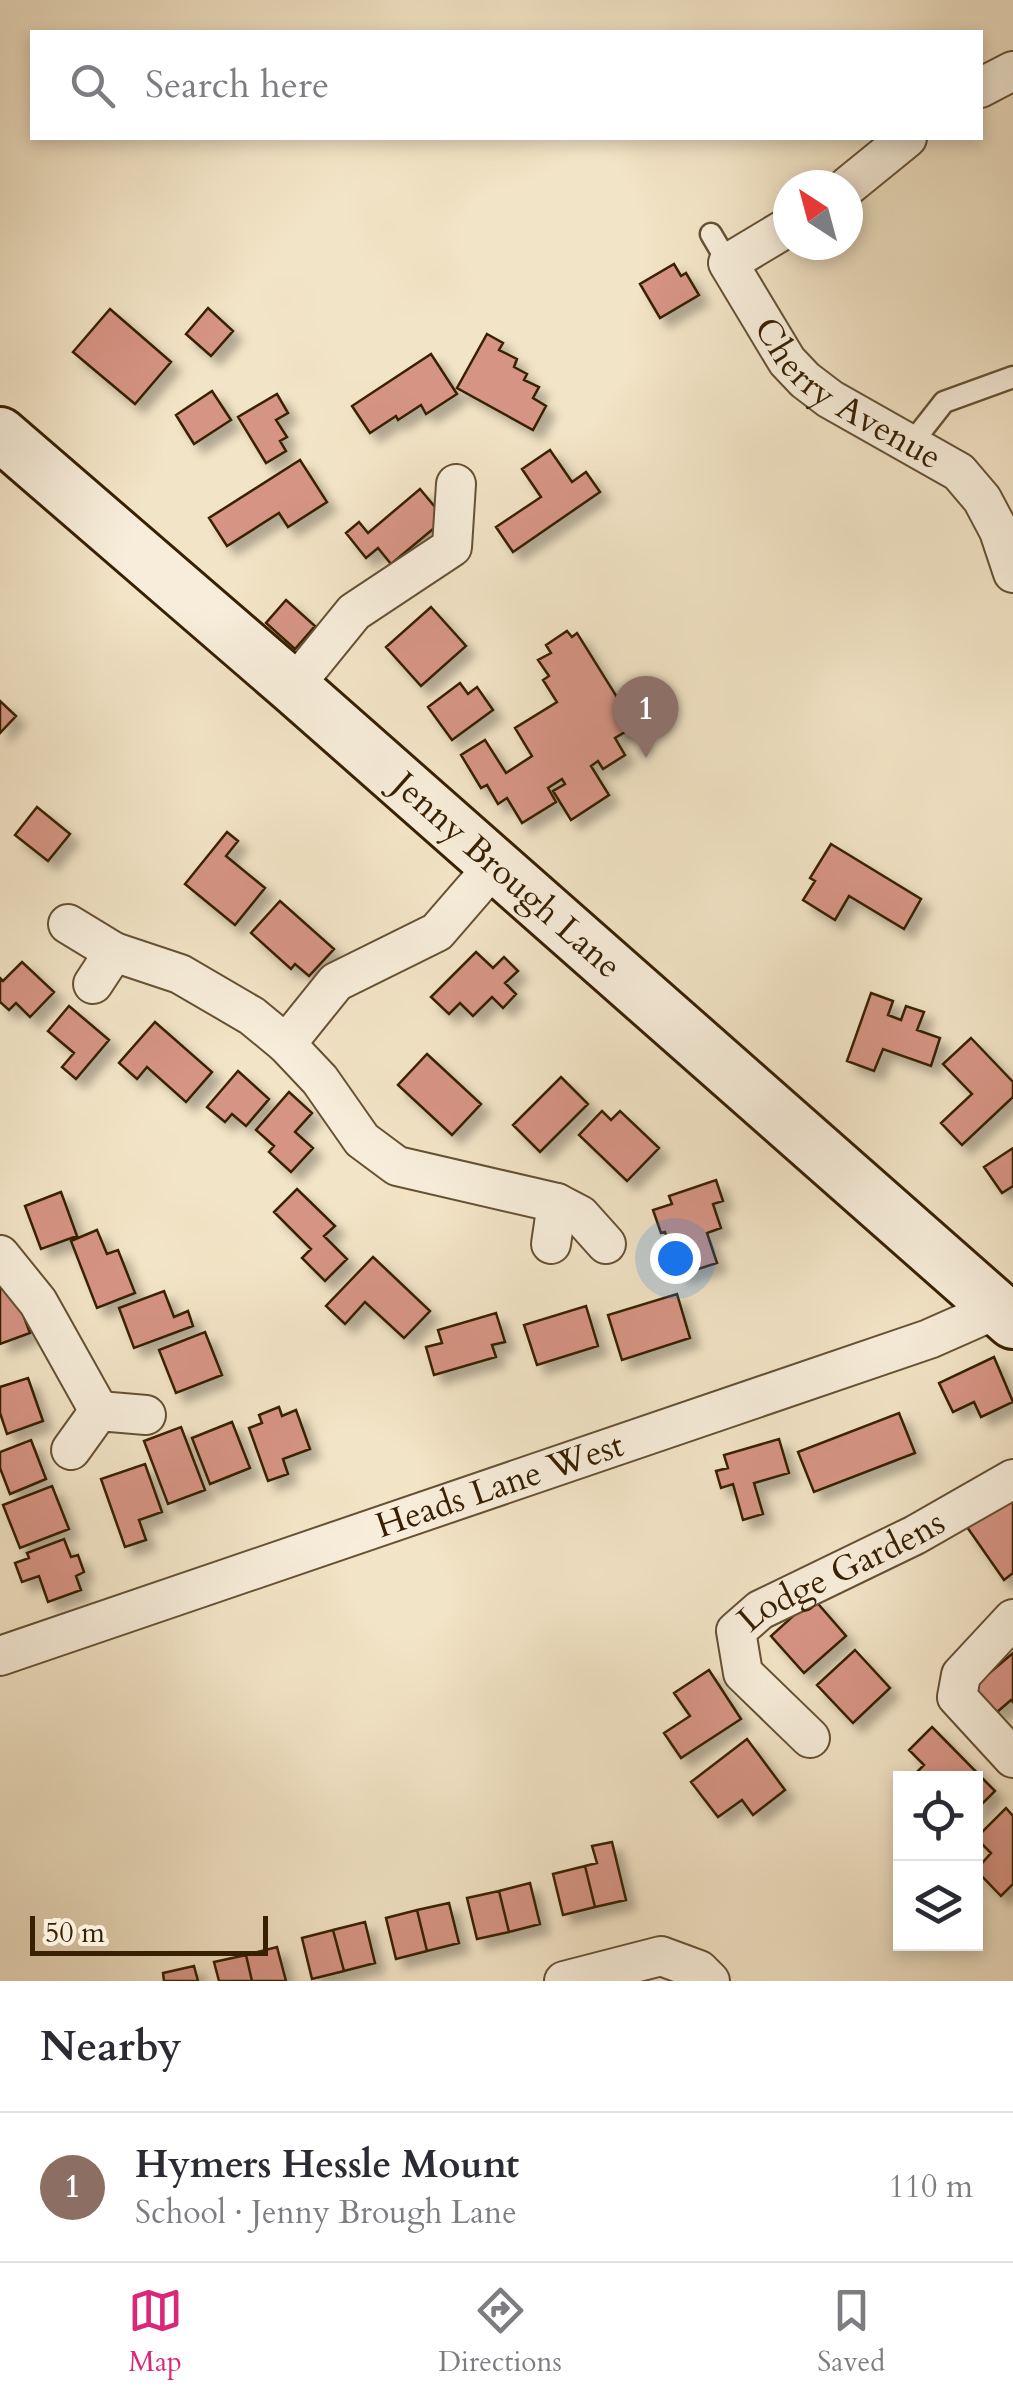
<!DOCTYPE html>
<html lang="en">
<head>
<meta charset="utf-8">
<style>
	:root { --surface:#fff; --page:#f7f7f7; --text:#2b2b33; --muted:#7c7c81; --line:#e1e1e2; --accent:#db2777 }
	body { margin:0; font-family:Cardo,serif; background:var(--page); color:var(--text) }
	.controls { position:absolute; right:30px; bottom:30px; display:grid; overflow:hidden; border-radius:0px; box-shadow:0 5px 15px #0003 }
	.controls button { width:90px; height:90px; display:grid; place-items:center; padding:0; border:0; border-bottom:2px solid var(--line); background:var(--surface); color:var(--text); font:50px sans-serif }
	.compass { position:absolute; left:773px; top:170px; width:90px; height:90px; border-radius:50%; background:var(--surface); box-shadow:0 5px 15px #0003; rotate:324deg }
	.scale { position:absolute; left:30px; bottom:25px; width:238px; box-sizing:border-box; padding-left:10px; border:5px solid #382002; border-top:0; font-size:28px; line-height:35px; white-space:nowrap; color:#382002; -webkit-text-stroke:8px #f7edda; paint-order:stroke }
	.you { position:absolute; left:675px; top:1258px; width:35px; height:35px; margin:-25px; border:8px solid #fff; border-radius:50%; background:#1a73e8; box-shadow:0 0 0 15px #1a73e833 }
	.badge { display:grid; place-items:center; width:65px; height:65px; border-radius:50%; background:var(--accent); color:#fff; font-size:32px; font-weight:700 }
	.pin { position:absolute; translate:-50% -82px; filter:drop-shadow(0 2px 5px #0008) }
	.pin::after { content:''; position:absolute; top:52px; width:35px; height:30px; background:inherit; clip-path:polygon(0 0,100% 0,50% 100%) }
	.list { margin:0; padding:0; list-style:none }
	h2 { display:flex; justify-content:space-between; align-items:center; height:130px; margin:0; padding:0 40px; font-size:42px }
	h2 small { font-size:32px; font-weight:400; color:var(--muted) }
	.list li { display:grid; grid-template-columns:65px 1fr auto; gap:30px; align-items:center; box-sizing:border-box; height:150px; padding:0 40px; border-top:2px solid var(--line) }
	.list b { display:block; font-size:38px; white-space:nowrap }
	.list p { margin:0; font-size:32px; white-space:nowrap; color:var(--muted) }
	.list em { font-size:32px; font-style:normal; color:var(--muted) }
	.icon { flex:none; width:55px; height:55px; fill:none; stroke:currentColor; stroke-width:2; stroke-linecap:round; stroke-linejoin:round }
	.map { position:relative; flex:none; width:1013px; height:1981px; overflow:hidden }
	.search { position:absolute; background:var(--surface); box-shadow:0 5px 15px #0003; left:30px; right:30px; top:30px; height:110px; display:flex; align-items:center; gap:25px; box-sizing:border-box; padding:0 35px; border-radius:0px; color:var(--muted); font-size:38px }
	.sheet { height:280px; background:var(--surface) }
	nav { display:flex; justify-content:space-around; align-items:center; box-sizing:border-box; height:140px; border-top:2px solid var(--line); background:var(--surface); font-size:28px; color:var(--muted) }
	nav a { display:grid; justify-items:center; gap:5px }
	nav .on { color:var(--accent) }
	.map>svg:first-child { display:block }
	.building { fill:#d69484; stroke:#382002; stroke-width:2.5; filter:url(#shadow) }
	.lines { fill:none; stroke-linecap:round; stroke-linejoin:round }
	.lane-casing { stroke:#665133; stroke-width:25 }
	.street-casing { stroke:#665133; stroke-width:42 }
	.secondary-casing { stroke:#382002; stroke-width:58 }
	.lane { stroke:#f7edda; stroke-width:20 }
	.street { stroke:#f7edda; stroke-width:38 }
	.secondary { stroke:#f7edda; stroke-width:52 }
	.labels { text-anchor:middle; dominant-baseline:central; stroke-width:10; stroke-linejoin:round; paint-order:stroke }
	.street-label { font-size:35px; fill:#382002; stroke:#f7edda }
</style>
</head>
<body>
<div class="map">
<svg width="1013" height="1981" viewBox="0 0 1013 1981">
	<defs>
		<filter id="shadow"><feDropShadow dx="9" dy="9" stdDeviation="5" flood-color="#0004"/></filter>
	</defs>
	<rect width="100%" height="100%" fill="#f2e4c6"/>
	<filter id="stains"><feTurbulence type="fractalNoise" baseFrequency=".002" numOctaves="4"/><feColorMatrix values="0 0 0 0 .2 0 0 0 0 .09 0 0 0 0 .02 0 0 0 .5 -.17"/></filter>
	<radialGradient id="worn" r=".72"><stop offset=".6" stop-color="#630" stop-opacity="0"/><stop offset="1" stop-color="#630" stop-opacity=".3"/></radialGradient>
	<path class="building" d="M 674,264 L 681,276 L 686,273 L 699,295 L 660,318 L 640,284 Z
		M 208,308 L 233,331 L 211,356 L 186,334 Z
		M 110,309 L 171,362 L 135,404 L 73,352 Z
		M 487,334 L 503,343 L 499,350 L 517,359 L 514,367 L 527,374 L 524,380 L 539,387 L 533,398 L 546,406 L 533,430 L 457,388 Z
		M 431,354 L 457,394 L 426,414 L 421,405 L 398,420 L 396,416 L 370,433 L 352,406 Z
		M 212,391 L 231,420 L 194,444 L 176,415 Z
		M 277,394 L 288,413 L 276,420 L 287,437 L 280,441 L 286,451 L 266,463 L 238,417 Z
		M 550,450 L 572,482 L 586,472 L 600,492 L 513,552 L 496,527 L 541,497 L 522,469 Z
		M 300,460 L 327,502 L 288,527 L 279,513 L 227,546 L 209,518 Z
		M 420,489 L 445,519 L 391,564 L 378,548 L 366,558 L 346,533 L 359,522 L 368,533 Z
		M 286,600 L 315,626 L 295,649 L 266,623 Z
		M 431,607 L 466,646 L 421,686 L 386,647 Z
		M 567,631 L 572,637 L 577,633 L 635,726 L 615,738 L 625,755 L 603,769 L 598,761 L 591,766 L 609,795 L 571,820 L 553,791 L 565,784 L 562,779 L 548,788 L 556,802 L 522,823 L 507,798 L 498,804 L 487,785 L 481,788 L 461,755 L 485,740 L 506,773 L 532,756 L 515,728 L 557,702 L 543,680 L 549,676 L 538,660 L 551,653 L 546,645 Z
		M 460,683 L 468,694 L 477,687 L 493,710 L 452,740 L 428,707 Z
		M 0,701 L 16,716 L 0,733 Z
		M 37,807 L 70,834 L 48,861 L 15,835 Z
		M 227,832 L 238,841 L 226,856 L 265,888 L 235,925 L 185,884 Z
		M 831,844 L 921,899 L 904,929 L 849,896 L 835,920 L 803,900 L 815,881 L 810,878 Z
		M 280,901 L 334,949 L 309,976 L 295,964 L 291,969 L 251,933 Z
		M 476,952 L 493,968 L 504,957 L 518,971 L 505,983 L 516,994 L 503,1008 L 492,997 L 473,1016 L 460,1003 L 449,1014 L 431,997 Z
		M 22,962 L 54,992 L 30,1017 L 16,1003 L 9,1010 L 0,1002 L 0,978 L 3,981 Z
		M 871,993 L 893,1001 L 888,1015 L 901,1020 L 906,1006 L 924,1012 L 917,1030 L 940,1038 L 931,1066 L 883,1049 L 874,1071 L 847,1061 Z
		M 69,1006 L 109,1040 L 76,1079 L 62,1067 L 74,1053 L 48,1031 Z
		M 155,1022 L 212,1072 L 186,1102 L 147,1067 L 137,1079 L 119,1063 Z
		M 971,1038 L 1013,1082 L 1013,1097 L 962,1145 L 941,1123 L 972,1094 L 943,1064 Z
		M 427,1054 L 481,1104 L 452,1135 L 398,1085 Z
		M 238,1071 L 269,1099 L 246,1126 L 232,1114 L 225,1122 L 207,1107 Z
		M 561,1077 L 588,1104 L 540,1152 L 513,1125 Z
		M 289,1092 L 312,1113 L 295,1132 L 313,1148 L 291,1172 L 269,1152 L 274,1146 L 256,1130 Z
		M 602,1111 L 611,1120 L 620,1111 L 659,1148 L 627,1181 L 579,1135 Z
		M 1013,1148 L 1013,1186 L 1002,1193 L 984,1167 Z
		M 716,1180 L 723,1201 L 713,1204 L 721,1228 L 707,1233 L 717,1263 L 680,1275 L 665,1232 L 661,1233 L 653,1210 L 672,1204 L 669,1196 Z
		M 297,1189 L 335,1226 L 324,1236 L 347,1259 L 325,1281 L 302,1258 L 311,1249 L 274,1212 Z
		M 61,1192 L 77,1236 L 41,1249 L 25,1206 Z
		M 97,1230 L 107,1254 L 118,1250 L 135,1293 L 97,1308 L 71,1241 Z
		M 373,1257 L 430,1311 L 404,1338 L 365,1302 L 345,1324 L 326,1306 Z
		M 12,1285 L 30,1333 L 0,1344 L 0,1289 Z
		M 164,1291 L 174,1317 L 188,1311 L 193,1326 L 134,1348 L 119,1308 Z
		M 677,1294 L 690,1338 L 622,1360 L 608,1315 Z
		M 586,1306 L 598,1346 L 537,1365 L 524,1325 Z
		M 496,1313 L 505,1342 L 492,1345 L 496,1357 L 434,1375 L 426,1347 L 442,1343 L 438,1330 Z
		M 205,1332 L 222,1375 L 176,1393 L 159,1350 Z
		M 994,1357 L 1013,1402 L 981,1417 L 974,1402 L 953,1412 L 939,1383 Z
		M 28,1378 L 43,1421 L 7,1434 L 0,1413 L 0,1387 Z
		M 279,1407 L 282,1416 L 296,1410 L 310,1449 L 283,1459 L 288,1474 L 268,1481 L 249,1428 L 262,1423 L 259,1415 Z
		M 899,1413 L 915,1453 L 814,1492 L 798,1452 Z
		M 232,1422 L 250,1468 L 210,1484 L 192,1438 Z
		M 181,1427 L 205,1490 L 168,1504 L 144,1441 Z
		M 779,1439 L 789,1473 L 754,1483 L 763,1514 L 743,1520 L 733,1484 L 721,1488 L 716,1471 L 728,1468 L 724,1455 Z
		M 31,1440 L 46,1479 L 10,1494 L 0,1468 L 0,1452 Z
		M 145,1464 L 162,1512 L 139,1520 L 146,1540 L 125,1547 L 101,1479 Z
		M 52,1486 L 69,1529 L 20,1548 L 3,1505 Z
		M 1013,1495 L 1013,1573 L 1004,1580 L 967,1527 Z
		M 64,1539 L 71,1557 L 78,1555 L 84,1572 L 76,1576 L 81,1590 L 48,1602 L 39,1576 L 22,1582 L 15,1563 L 29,1558 L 27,1553 Z
		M 813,1598 L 846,1636 L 804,1673 L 771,1636 Z
		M 855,1650 L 890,1688 L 853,1723 L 817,1685 Z
		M 1013,1653 L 1013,1702 L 1011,1700 L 996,1713 L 973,1687 Z
		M 709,1670 L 741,1719 L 681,1758 L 664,1733 L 690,1716 L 674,1693 Z
		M 932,1727 L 995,1791 L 976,1810 L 976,1778 L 912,1777 L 924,1765 L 909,1750 Z
		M 747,1739 L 785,1790 L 753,1815 L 742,1800 L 718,1817 L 691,1782 Z
		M 1006,1808 L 1013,1816 L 1013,1884 L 1001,1896 L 976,1870 L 991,1853 L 976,1838 Z
		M 612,1842 L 626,1900 L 595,1907 L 585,1866 L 597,1863 L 592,1846 Z
		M 585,1866 L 595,1907 L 563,1915 L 553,1874 Z
		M 530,1883 L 540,1924 L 509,1932 L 499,1891 Z
		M 499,1891 L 509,1932 L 477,1939 L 467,1898 Z
		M 449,1903 L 459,1943 L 427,1951 L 417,1910 Z
		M 417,1910 L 427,1951 L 396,1959 L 386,1918 Z
		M 365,1922 L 375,1963 L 344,1971 L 333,1930 Z
		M 333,1930 L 344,1971 L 312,1979 L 302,1938 Z
		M 277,1947 L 286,1981 L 252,1981 L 246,1955 Z
		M 246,1955 L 252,1981 L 219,1981 L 214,1962 Z
		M 194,1966 L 198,1981 L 164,1981 L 163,1973 Z"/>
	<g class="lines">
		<g class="lane-casing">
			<path id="lane" d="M 711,234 L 728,263
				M 911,444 L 944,402 L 1013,377"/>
		</g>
		<g class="street-casing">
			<g id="street">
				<path d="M 980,88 L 1013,71"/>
				<path d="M 848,186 L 907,138"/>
				<path id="s1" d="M 788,227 L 728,263 L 787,361 L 805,380 L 830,399 L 959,472 L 982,499 L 999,531 L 1013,573"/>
				<path d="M 293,687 L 354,612 L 452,547 L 456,484"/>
				<path d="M 68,924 L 114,952 L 180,974 L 252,1016 L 286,1044 L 336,982 L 437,932 L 495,865"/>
				<path d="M 93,984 L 114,952"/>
				<path d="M 286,1044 L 320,1080 L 362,1140 L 397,1166 L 557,1203 L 580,1215 L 606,1244"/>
				<path d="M 551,1244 L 557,1203"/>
				<path d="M 0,1255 L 38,1302 L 99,1411"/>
				<path d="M 71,1450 L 99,1411 L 146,1415"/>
				<path d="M 1013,1619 L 961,1675 L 957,1697 L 1013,1758"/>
				<path id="s2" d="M 0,1656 L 929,1339 L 997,1309"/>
				<path id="s3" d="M 810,1738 L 743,1673 L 736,1631 L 760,1610 L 915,1535 L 1013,1479"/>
				<path d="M 564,1981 L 661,1956 L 699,1970 L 710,1981"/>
			</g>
		</g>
		<g class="secondary-casing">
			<g id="secondary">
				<path id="s4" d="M 0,434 L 293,687 L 1013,1322"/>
			</g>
		</g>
		<use href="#lane" class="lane"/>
		<use href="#street" class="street"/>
		<use href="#secondary" class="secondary"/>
	</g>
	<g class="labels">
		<g class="street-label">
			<text stroke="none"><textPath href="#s1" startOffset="252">Cherry Avenue</textPath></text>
			<text stroke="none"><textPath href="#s4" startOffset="672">Jenny Brough Lane</textPath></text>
			<text stroke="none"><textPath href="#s2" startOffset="528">Heads Lane West</textPath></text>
			<text stroke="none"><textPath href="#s3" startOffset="258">Lodge Gardens</textPath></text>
		</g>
	</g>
	<rect width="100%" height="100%" filter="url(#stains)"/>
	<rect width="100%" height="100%" fill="url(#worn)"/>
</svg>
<div class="controls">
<button><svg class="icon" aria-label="locate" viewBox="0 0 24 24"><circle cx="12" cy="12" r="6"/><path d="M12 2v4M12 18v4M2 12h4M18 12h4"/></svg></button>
<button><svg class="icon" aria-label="layers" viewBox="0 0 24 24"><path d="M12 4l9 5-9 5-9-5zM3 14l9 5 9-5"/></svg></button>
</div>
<svg class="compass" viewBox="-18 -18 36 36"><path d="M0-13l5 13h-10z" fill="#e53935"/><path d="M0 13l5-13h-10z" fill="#7c7c81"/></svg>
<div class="scale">50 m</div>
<div class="you"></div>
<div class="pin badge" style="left:646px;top:758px;background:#8d6e63">1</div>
<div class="search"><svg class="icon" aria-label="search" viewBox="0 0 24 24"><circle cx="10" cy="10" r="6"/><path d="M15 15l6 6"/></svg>Search here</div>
</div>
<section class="sheet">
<h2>Nearby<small></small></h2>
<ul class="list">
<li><span class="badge" style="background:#8d6e63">1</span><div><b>Hymers Hessle Mount</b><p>School · Jenny Brough Lane</p></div><em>110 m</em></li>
</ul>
</section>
<nav>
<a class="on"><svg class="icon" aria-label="map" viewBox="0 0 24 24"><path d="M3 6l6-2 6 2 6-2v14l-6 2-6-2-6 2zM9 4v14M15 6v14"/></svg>Map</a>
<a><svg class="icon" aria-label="directions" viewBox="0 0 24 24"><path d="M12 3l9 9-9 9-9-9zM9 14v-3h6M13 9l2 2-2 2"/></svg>Directions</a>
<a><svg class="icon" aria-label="saved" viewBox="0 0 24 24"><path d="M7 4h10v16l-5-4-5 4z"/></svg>Saved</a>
</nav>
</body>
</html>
